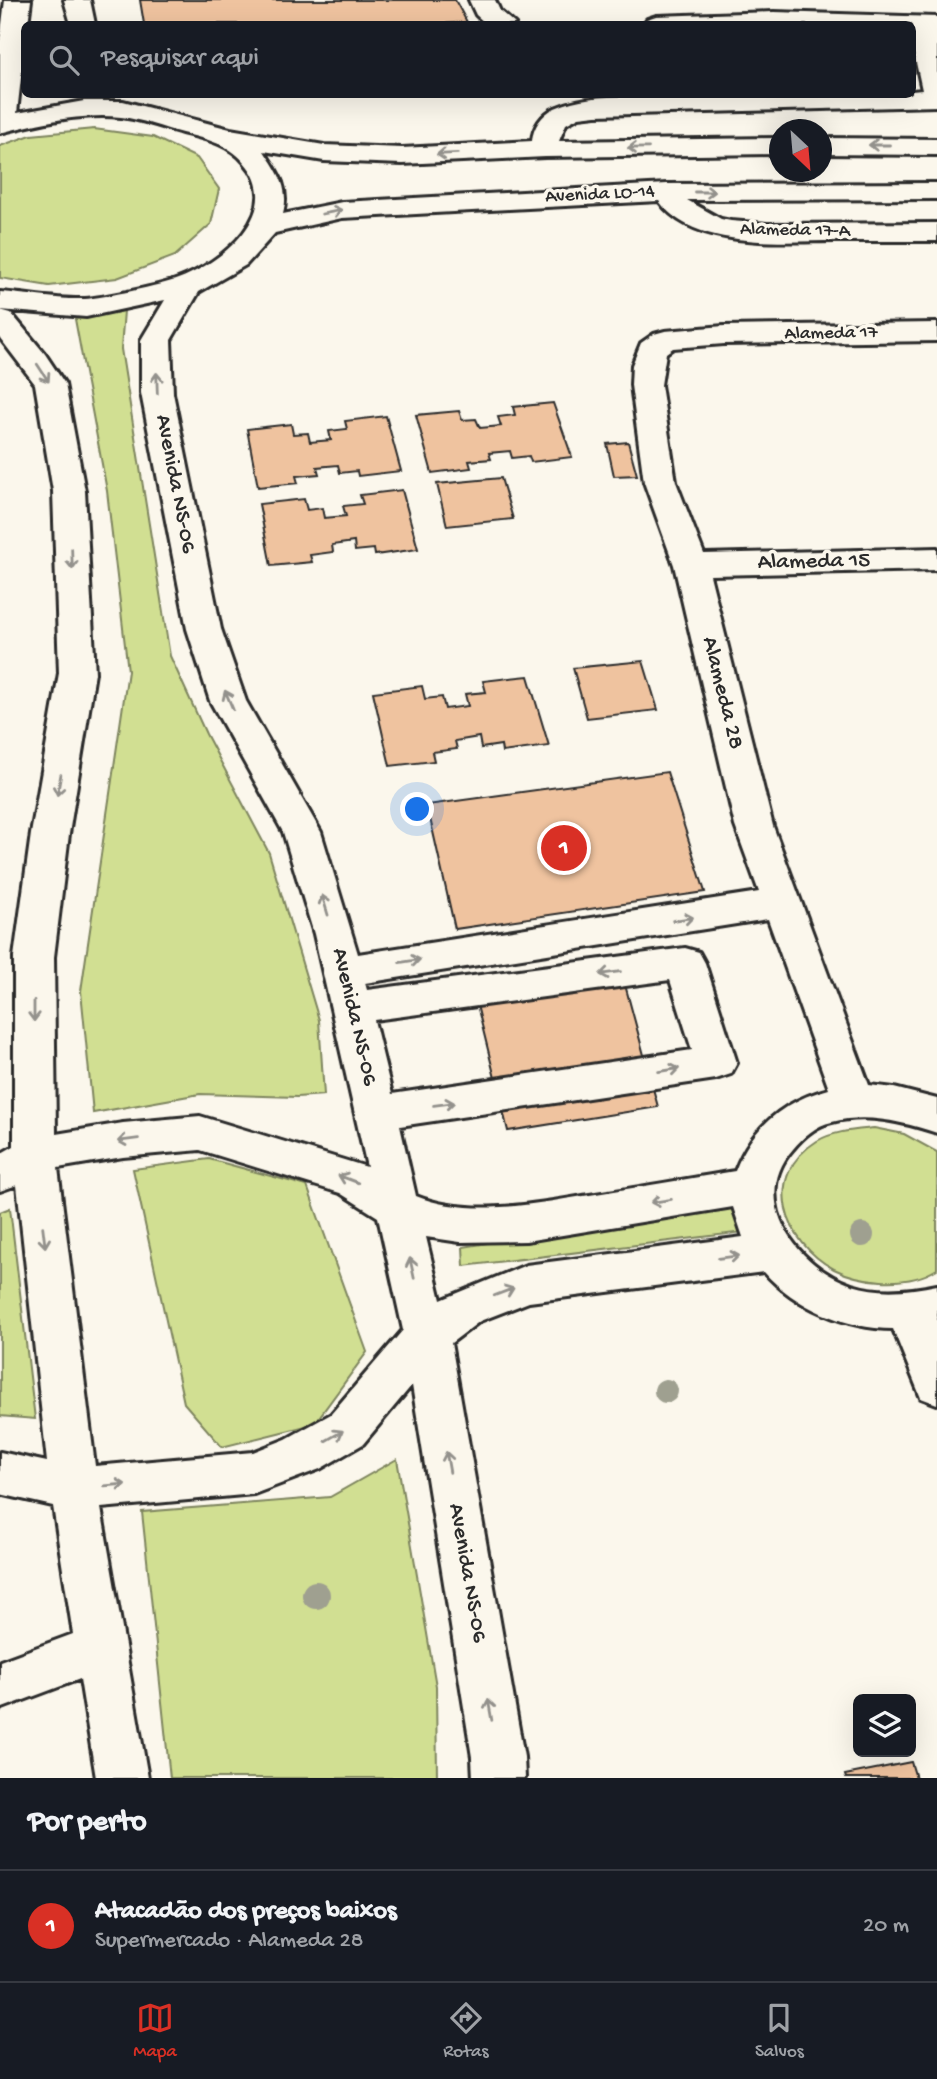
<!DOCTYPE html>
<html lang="pt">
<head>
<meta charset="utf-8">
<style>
	:root { --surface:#171b24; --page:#20242c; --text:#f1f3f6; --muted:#9ea1a6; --line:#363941; --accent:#d93025 }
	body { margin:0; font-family:"Gochi Hand",sans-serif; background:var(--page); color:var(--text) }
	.controls { position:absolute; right:21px; bottom:21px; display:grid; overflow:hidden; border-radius:10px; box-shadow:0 7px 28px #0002 }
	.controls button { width:63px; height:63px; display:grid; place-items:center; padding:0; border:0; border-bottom:2px solid var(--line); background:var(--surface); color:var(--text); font:35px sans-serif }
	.compass { position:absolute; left:769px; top:119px; width:63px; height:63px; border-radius:50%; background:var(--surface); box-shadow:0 7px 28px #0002; rotate:154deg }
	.you { position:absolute; left:418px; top:810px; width:24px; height:24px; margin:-18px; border:5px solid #fff; border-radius:50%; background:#1a73e8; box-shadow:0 0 0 10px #1a73e833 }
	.badge { display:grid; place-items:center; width:46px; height:46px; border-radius:50%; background:var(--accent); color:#fff; font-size:23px; font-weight:700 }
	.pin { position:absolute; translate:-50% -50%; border:4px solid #fff; box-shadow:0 2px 7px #0006 }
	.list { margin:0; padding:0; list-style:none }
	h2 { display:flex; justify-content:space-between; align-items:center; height:91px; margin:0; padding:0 28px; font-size:30px }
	h2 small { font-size:23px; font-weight:400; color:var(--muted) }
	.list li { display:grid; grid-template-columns:46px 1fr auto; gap:21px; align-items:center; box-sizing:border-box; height:112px; padding:0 28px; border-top:2px solid var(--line) }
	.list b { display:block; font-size:26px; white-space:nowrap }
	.list p { margin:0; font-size:23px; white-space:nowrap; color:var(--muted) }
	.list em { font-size:23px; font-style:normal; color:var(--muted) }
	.icon { flex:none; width:38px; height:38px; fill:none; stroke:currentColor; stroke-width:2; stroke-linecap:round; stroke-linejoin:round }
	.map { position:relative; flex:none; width:937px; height:1778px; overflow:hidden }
	.search { position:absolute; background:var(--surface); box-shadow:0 7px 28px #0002; left:21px; right:21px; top:21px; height:77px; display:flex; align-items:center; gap:18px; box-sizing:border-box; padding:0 24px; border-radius:10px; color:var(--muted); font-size:26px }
	.sheet { height:203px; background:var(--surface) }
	nav { display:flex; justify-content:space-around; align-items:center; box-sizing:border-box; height:98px; border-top:2px solid var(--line); background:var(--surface); font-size:19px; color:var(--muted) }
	nav a { display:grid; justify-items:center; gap:4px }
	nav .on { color:var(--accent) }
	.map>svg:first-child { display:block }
	.green { fill:#d1df92; stroke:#7e855e; stroke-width:2 }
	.building { fill:#efc39f; stroke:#2b2b2b; stroke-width:2 }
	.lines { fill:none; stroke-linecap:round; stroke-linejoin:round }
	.minor-casing { stroke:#2b2b2b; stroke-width:6 }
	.minor { fill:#fbf7ec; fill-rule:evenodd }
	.tree { fill:#9fa090 }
	.oneway { stroke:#93918c }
	.labels { text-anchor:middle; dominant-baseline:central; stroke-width:7; stroke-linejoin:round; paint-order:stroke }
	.far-street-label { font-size:19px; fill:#2b2b2b; stroke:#fbf7ec }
	.street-label { font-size:23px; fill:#2b2b2b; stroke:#fbf7ec }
</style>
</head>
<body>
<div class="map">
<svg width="937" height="1778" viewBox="0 0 937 1778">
	<rect width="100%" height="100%" fill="#fbf7ec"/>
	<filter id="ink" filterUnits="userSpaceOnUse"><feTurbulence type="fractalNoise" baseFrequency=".0143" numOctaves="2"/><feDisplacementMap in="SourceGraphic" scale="14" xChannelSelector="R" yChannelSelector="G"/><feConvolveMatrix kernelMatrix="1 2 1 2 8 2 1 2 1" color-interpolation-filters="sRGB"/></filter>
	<g filter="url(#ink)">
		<path class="green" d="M 94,129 L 153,137 L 197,158 L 219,189 L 211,224 L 175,256 L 117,278 L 49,286 L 0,278 L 0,146 L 31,135 Z
			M 124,311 L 121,349 L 170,656 L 206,734 L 269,853 L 319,1020 L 324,1095 L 297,1097 L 200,1094 L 93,1113 L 81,991 L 128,671 L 107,491 L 75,319 Z
			M 874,1128 L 904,1134 L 937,1152 L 937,1269 C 920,1280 900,1282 881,1281 C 866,1280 848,1276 834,1269 C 784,1242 761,1176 817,1141 C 834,1131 855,1130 874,1128 Z
			M 209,1159 L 307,1186 L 367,1352 L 314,1424 L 222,1447 L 184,1403 L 133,1169 Z
			M 735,1204 L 744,1232 L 464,1266 L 463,1247 Z
			M 10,1208 L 35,1419 L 0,1416 L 0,1212 Z
			M 397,1459 L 436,1686 L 437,1778 L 170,1778 L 142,1512 L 330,1497 Z"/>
		<path class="building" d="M 140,0 L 455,0 L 467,22 L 441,24 L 144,24 Z
			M 553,403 L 572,457 L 531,462 L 529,456 L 512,458 L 510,451 L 489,453 L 491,459 L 469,461 L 471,468 L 432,473 L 416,415 L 459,411 L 462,420 L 476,419 L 480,428 L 501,426 L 498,417 L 515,415 L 513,407 Z
			M 386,416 L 401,471 L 358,476 L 357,471 L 340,473 L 338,465 L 317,467 L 319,474 L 296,476 L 298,483 L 258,487 L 247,429 L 291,424 L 293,434 L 308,433 L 310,442 L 331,440 L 329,431 L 347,429 L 345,421 Z
			M 628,442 L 637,475 L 614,476 L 607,444 Z
			M 501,478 L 513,519 L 447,526 L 437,484 Z
			M 402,490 L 418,549 L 375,555 L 374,549 L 355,551 L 354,542 L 332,545 L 333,552 L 310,555 L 312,562 L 271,566 L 259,504 L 304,499 L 307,510 L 322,508 L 324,518 L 346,516 L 343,506 L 363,504 L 360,495 Z
			M 643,661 L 658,710 L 587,718 L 573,668 Z
			M 528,676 L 549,746 L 502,752 L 501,745 L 481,748 L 479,737 L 455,741 L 457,749 L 432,752 L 434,761 L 390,766 L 373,692 L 422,686 L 425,699 L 442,697 L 445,709 L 468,706 L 465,694 L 486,692 L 483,681 Z
			M 667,772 L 705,892 L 455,929 L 427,805 Z
			M 624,981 L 658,1107 L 508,1131 L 476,1001 Z
			M 911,1762 L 916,1778 L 846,1778 L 845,1775 Z"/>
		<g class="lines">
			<g class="minor-casing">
				<path id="minor" d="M 5,0 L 31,0 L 28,24 L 24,24 L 24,51 L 17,113 L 84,101 L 123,101 L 230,129 L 324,145 L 402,148 L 532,141 C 533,127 542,114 555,108 C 588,93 631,97 666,97 C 748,95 830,94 912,94 L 912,91 L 922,90 L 912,44 L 912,24 L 643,24 L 647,19 L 656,16 L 774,12 L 937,17 L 937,106 L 596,115 L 579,117 L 566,124 L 559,141 L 780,138 L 780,154 L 545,157 L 402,164 L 324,161 L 264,151 C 278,172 290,188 283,214 L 342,202 L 667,184 L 937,183 L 937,199 L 687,200 L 721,219 L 731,221 L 767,224 L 937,223 L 937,241 C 903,241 869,241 835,241 C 782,241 694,250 659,201 L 342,218 L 275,233 L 246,265 L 199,292 L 171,340 L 173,393 L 221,629 L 246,701 L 321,832 L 358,954 L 759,892 L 735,826 L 674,565 L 644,482 L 631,385 L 632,365 L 641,343 L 654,334 L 665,331 L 724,326 L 937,323 L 937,341 L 724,344 L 673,348 L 666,353 L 661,385 L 676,482 L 704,554 L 937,548 L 937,570 L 710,575 L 773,826 L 869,1085 L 894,1088 L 937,1099 L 937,1133 C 903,1122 867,1113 832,1122 C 816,1125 803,1137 793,1149 C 748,1200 797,1267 852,1285 C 880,1294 909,1291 937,1285 L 937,1404 L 921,1398 L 893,1329 C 846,1329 795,1307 764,1272 L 529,1302 L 480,1321 L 451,1343 L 524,1757 L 525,1778 L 473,1778 L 472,1757 L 412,1385 L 363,1444 L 320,1469 L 254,1494 L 101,1508 L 148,1778 L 96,1778 L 80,1679 L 0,1709 L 0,1661 L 73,1634 L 53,1506 L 0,1494 L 0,1452 L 47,1462 L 17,1185 L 0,1191 L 0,1154 L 14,1146 L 14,957 L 31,834 L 59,673 L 53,491 L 35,384 L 0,338 L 0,310 L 11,313 L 45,354 L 65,384 L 85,491 L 95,673 L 69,834 L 54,957 L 56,1134 L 123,1123 L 200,1116 L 367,1167 L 314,934 L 283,832 L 210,701 L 187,629 L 141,393 L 141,340 L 165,300 L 86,317 L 0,310 L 0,292 C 28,294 57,300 85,299 C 102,298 162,285 178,279 C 222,263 287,210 244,162 C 228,143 205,139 182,133 C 163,128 141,119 121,117 C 80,113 39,123 0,133 L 0,41 ZM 768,919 L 829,1089 C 783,1101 752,1127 735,1171 C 691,1178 647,1186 602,1193 C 543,1202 474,1219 416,1196 L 400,1126 L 716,1079 L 731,1074 L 737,1063 L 705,963 L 699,952 L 685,948 L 367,990 L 365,983 ZM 670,980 L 692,1050 L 392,1094 L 374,1020 ZM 200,1150 L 340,1193 L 378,1217 L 403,1330 L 331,1414 L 286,1439 L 253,1452 L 95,1466 L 58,1168 L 123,1157 ZM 733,1207 L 743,1237 L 526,1265 L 441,1300 L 426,1237 L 460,1242 L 526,1241 Z
					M 64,0 L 90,0 L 95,24 L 71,24 Z
					M 469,0 L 495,0 L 500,11 L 515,24 L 486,24 L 476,15 Z
					M 822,138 L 937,139 L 937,155 L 822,154 Z"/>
			</g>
			<use href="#minor" class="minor"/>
		</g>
		<g class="tree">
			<circle cx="862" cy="1235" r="12"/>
			<circle cx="666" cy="1391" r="12"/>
			<circle cx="316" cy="1595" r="14"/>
		</g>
		<defs><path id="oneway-shaft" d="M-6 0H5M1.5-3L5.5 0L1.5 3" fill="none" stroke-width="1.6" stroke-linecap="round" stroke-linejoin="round" transform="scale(1.75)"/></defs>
		<g class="oneway">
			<use href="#oneway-shaft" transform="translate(879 145) rotate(180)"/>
			<use href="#oneway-shaft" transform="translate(638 148) rotate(179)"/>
			<use href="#oneway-shaft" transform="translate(447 154) rotate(177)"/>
			<use href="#oneway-shaft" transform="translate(705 192)"/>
			<use href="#oneway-shaft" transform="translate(332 212) rotate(-11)"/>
			<use href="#oneway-shaft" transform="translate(43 373) rotate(57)"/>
			<use href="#oneway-shaft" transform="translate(157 383) rotate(-92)"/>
			<use href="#oneway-shaft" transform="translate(72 559) rotate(88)"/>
			<use href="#oneway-shaft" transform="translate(229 700) rotate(-113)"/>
			<use href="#oneway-shaft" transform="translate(59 785) rotate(100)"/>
			<use href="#oneway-shaft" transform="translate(325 905) rotate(-107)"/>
			<use href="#oneway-shaft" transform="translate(683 919) rotate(-9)"/>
			<use href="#oneway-shaft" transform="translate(410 961) rotate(-9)"/>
			<use href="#oneway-shaft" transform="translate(610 973) rotate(173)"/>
			<use href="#oneway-shaft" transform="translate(34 1011) rotate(90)"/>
			<use href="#oneway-shaft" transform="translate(669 1070) rotate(-9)"/>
			<use href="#oneway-shaft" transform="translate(444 1104) rotate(-8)"/>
			<use href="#oneway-shaft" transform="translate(128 1140) rotate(173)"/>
			<use href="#oneway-shaft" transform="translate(348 1179) rotate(-159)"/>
			<use href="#oneway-shaft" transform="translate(661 1201) rotate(171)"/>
			<use href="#oneway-shaft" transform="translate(44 1237) rotate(83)"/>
			<use href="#oneway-shaft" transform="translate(729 1257) rotate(-7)"/>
			<use href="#oneway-shaft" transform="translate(412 1268) rotate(-102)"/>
			<use href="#oneway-shaft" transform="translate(504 1292) rotate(-21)"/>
			<use href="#oneway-shaft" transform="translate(334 1436) rotate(-30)"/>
			<use href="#oneway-shaft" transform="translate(448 1462) rotate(-100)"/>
			<use href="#oneway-shaft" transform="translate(115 1485) rotate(-5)"/>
			<use href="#oneway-shaft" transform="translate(490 1710) rotate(-100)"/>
		</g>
	</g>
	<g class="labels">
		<g class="far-street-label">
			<text transform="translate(600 195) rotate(-3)">Avenida LO-14</text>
			<text transform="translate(795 231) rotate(1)">Alameda 17-A</text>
			<text transform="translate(831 334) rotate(-1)">Alameda 17</text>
		</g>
		<g class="street-label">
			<text transform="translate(175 484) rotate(79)">Avenida NS-06</text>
			<text transform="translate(814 562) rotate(-1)">Alameda 15</text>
			<text transform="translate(722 693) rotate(76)">Alameda 28</text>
			<text transform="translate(354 1017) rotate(77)">Avenida NS-06</text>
			<text transform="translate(467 1573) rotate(80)">Avenida NS-06</text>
		</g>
	</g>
</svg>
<div class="controls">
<button><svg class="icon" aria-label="layers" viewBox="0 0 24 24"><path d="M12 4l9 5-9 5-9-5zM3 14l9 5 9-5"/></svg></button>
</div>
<svg class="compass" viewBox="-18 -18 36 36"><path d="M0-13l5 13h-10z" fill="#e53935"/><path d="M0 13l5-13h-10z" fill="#9ea1a6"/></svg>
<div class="you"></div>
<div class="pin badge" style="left:564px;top:848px">1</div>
<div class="search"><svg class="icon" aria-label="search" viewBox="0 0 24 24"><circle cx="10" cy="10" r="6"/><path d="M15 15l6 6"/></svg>Pesquisar aqui</div>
</div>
<section class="sheet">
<h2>Por perto<small></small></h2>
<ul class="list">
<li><span class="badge">1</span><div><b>Atacadão dos preços baixos</b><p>Supermercado · Alameda 28</p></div><em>20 m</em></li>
</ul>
</section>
<nav>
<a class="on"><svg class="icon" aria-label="map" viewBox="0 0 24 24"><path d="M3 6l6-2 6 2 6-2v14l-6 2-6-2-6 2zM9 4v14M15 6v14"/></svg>Mapa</a>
<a><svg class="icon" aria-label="directions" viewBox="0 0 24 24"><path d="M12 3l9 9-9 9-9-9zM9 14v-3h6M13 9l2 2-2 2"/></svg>Rotas</a>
<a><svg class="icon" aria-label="saved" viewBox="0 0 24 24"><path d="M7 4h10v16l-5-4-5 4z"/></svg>Salvos</a>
</nav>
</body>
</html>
